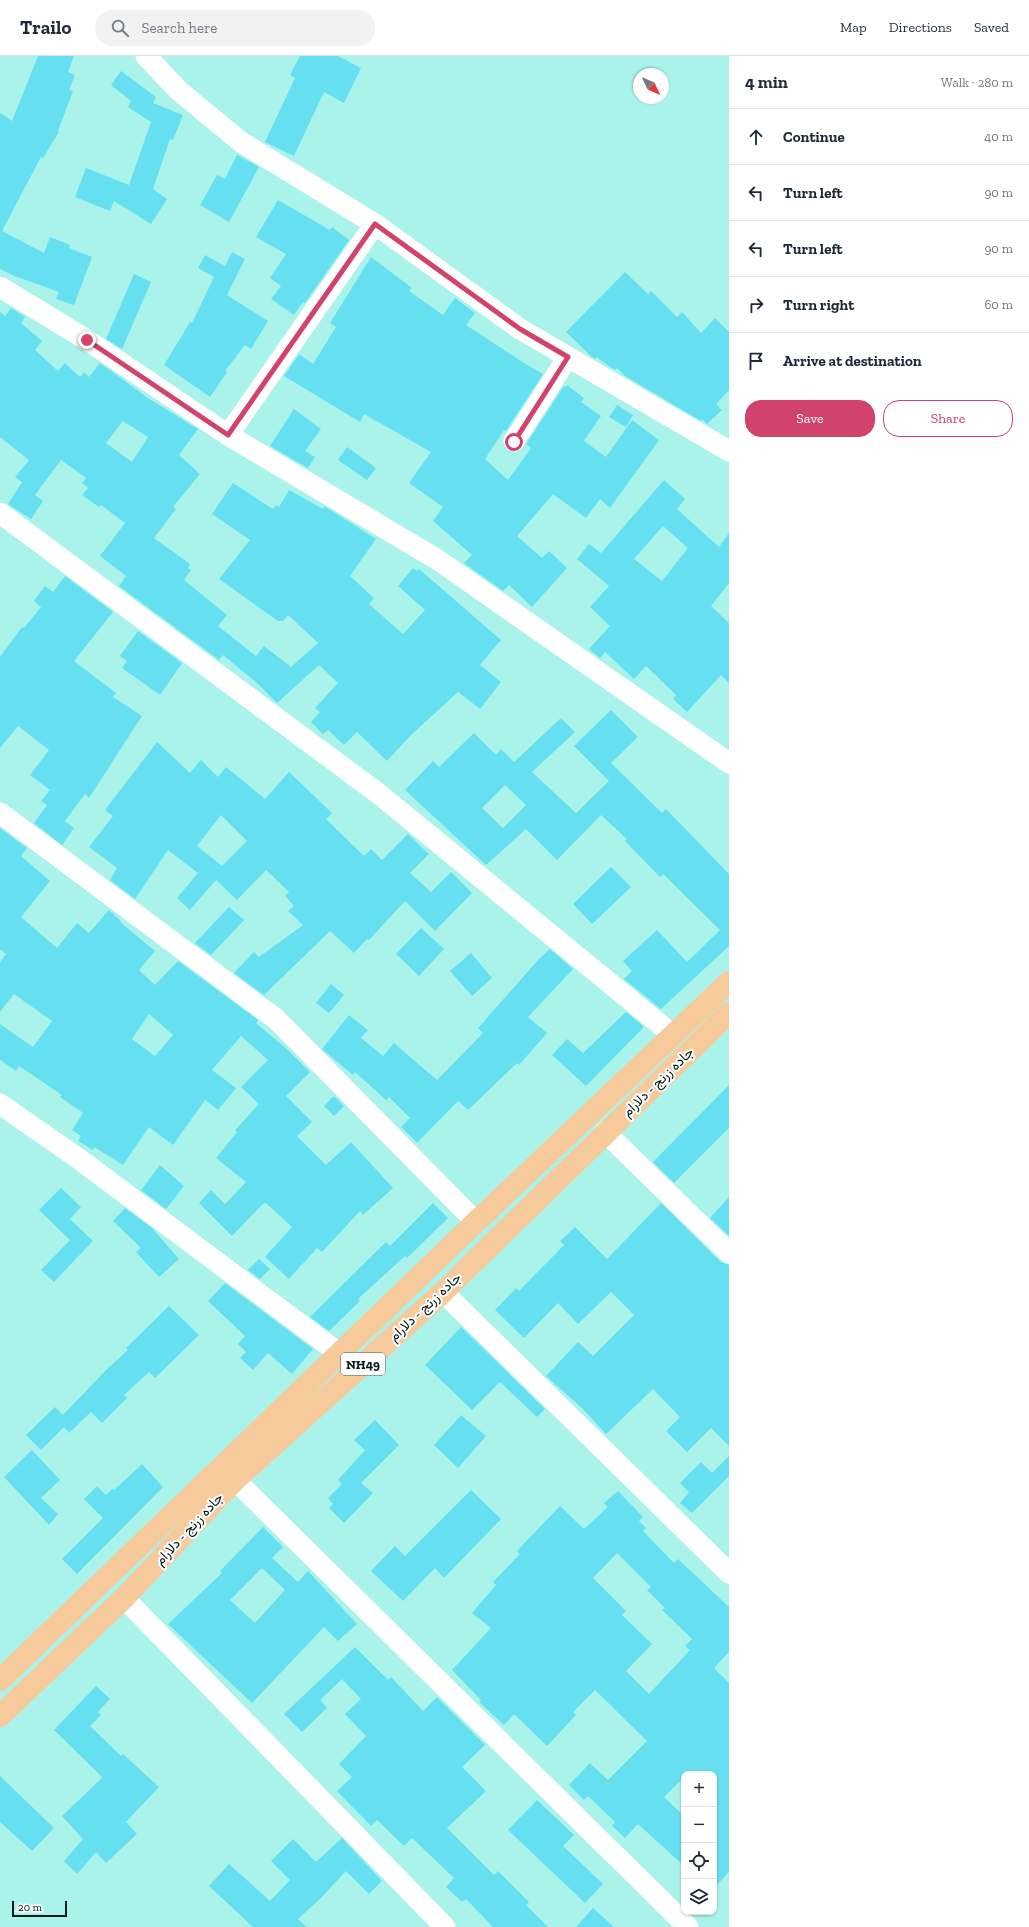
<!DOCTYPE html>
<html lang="en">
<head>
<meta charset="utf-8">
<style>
	:root { --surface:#fff; --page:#f2f2f3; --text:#1f2937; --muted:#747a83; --line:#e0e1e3; --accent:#d1436c }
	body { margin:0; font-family:"Zilla Slab",Vazirmatn,serif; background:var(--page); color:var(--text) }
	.controls { position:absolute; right:12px; bottom:12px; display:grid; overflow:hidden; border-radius:8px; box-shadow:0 1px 3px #0004 }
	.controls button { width:36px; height:36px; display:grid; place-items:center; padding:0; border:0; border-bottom:1px solid var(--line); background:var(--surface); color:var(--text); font:20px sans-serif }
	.compass { position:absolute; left:633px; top:12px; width:36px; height:36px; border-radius:50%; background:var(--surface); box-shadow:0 1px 3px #0004; rotate:134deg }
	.scale { position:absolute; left:12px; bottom:10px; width:55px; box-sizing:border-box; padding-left:4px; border:2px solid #001a18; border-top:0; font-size:11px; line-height:14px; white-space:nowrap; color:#001a18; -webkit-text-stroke:3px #fff; paint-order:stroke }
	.stop { position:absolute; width:12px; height:12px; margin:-9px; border:3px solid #d1436c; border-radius:50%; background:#fff }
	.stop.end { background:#d1436c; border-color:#fff; box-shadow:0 1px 4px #0008 }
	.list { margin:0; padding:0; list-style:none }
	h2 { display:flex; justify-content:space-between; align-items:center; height:52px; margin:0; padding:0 16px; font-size:17px }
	h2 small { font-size:13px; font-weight:400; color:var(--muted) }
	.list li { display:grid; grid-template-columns:26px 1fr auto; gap:12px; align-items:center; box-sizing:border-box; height:56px; padding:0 16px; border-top:1px solid var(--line) }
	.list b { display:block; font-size:15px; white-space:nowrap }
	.list em { font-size:13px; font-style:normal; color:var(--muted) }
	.actions { display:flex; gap:8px; padding:12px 16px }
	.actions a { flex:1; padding:9px 0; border:1px solid var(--accent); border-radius:16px; text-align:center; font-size:14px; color:var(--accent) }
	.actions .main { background:var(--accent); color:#fff }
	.icon { flex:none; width:22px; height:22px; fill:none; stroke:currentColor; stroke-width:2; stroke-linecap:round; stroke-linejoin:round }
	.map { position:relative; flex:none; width:729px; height:1871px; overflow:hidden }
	header { display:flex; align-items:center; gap:24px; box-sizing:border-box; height:56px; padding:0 20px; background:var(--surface); border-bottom:1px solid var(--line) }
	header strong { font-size:19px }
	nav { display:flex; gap:22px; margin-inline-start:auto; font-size:14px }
	.search { width:280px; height:36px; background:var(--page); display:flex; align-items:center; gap:10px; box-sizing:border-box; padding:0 14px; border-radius:22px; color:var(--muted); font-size:15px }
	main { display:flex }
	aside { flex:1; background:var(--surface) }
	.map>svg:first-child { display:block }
	.building { fill:#66e0f0; fill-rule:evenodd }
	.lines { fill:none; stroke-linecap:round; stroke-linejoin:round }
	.minor { stroke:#fff; stroke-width:21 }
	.trunk { stroke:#f7ca9c; stroke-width:22 }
	.route { stroke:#d1436c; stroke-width:5 }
	.labels { text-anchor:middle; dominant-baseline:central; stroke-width:4; stroke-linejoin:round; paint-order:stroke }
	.shield { fill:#fff; stroke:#4c5f5d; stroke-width:1 }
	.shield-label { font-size:13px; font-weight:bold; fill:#001a18 }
	.street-label { font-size:14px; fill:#001a18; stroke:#fff }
</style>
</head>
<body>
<header>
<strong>Trailo</strong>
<div class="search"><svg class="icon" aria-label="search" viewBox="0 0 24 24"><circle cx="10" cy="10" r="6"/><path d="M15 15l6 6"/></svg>Search here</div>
<nav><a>Map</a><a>Directions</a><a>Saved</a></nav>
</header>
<main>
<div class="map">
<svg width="729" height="1871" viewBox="0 0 729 1871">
	<rect width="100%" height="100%" fill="#aaf3ea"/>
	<path class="building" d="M 38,0 L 74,0 L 68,16 L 75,19 L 69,34 L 73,35 L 58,75 L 59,76 L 43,102 L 41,101 L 2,175 L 44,197 L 50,181 L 70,189 L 69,192 L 92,201 L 74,249 L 56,243 L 59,236 L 12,219 L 0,213 L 0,57 L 12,65 Z
		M 300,0 L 338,0 L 361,12 L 344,47 L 324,36 L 294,100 L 265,86 L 295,22 L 290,19 Z
		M 121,15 L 156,41 L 153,47 L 183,59 L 173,84 L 170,83 L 153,133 L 167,143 L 151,168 L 114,145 L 110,155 L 75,141 L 86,112 L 129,129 L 151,66 L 128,51 L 131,45 L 111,29 Z
		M 237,99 L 259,111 L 229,166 L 200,149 L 217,119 L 225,123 Z
		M 278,144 L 330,174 L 332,171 L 349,184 L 305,247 L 303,246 L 294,259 L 271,243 L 281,230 L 270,222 L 286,198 L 256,181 Z
		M 232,196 L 245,203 L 227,239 L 268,265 L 251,293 L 245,289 L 225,315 L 227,316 L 210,341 L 164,309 L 190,266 L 192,267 L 214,221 L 198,212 L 205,199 L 225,210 Z
		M 371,201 L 412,232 L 409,235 L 443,259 L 455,242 L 475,257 L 466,269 L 524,307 L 543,318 L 506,375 L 504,374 L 485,403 L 508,424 L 531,392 L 526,388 L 564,330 L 566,331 L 567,329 L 584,342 L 581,346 L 601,360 L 584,385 L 606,401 L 632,364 L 659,384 L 610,452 L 600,443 L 586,462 L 553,438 L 517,480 L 542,502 L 549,495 L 567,512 L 532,551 L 509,529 L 503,535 L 464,507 L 472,499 L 433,465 L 443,451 L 409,427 L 431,396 L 364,358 L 360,366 L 284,320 L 299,298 L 313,308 L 336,271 L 330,267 Z
		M 625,216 L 648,238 L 651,235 L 677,261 L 682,256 L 701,277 L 715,262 L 729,276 L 729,334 L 716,348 L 722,354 L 707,368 L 702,363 L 701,365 L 625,320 L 617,312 L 615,314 L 596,301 L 595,303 L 591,300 L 566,276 Z
		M 134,218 L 151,226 L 122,293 L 106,283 Z
		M 11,252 L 25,261 L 21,267 L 42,285 L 35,294 L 58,315 L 65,307 L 80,321 L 84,316 L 89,321 L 100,307 L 148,342 L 198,373 L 179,399 L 200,418 L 173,451 L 176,453 L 154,482 L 190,508 L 188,512 L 191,514 L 184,524 L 227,559 L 218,570 L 256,600 L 264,590 L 291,611 L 318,587 L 288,559 L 283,565 L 278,565 L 219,523 L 250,484 L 212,458 L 233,427 L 273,453 L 276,449 L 279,451 L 289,434 L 323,453 L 324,450 L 376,483 L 350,520 L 374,542 L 369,548 L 403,578 L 425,554 L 398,530 L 413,512 L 417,515 L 419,513 L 501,584 L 480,609 L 501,626 L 480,653 L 458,636 L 410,680 L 387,705 L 357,676 L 344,689 L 328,674 L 323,678 L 311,666 L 320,656 L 315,652 L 338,627 L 319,609 L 277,647 L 257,627 L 223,599 L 219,604 L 119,530 L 126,520 L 100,500 L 125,467 L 101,449 L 99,451 L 82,439 L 88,432 L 82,427 L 86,422 L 61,404 L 35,439 L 43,445 L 31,463 L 8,448 L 22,426 L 15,421 L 29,404 L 0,381 L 0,256 L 5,260 ZM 123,365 L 148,381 L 132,406 L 106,387 Z
		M 617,349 L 633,359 L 626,371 L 609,361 Z
		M 294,353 L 321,373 L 305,395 L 315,401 L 308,412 L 270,390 Z
		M 347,391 L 376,412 L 367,424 L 338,404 Z
		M 664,424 L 685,443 L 677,453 L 719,491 L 729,477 L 729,527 L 711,550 L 729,567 L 729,627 L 721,619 L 687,656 L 673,643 L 676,639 L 646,610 L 634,623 L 605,596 L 600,602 L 589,593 L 610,570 L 590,551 L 609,530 L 577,503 L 589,488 L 601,497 ZM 663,470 L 688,492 L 662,525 L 634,503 Z
		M 65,520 L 113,556 L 74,605 L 116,637 L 113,641 L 142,660 L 89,742 L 85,738 L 65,765 L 74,772 L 62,789 L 34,767 L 47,749 L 41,745 L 50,734 L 30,719 L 49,694 L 18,670 L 0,692 L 0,601 L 22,571 L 24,572 L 41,551 L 34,545 L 45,530 L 53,536 Z
		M 138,575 L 182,607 L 160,639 L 122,612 L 127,605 L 120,600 Z
		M 611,654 L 638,681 L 611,707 L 662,757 L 666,753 L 729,818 L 729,890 L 661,953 L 624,923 L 632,915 L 623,905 L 657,874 L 687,906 L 720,874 L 663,818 L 660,821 L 625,785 L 627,783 L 601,759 L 557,804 L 526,773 L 486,809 L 405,734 L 433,705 L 439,711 L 474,677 L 496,699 L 501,693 L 514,706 L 561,662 L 575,676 L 532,716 L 576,757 L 609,725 L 574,690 ZM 505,729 L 526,749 L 503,772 L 482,752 Z
		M 157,686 L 190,717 L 201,704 L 218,721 L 226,711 L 265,743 L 289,716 L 332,757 L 326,763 L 364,800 L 371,793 L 382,804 L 408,778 L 429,798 L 410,817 L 431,836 L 451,816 L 472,837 L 435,875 L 405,845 L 369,884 L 367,883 L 354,897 L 330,875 L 264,939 L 234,917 L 254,896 L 259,901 L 303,869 L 288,855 L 294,850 L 285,840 L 289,836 L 266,814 L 237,844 L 216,824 L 190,854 L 177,842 L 198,817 L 168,794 L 135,843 L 110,824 L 117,812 L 89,791 L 113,760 L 105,754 ZM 221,759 L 247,785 L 222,810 L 197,790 Z
		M 0,772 L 27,792 L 21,800 L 50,825 L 21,861 L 57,892 L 77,867 L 89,877 L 109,854 L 121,865 L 120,866 L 155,895 L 139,914 L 155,929 L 178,905 L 258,964 L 256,967 L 288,994 L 310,1016 L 286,1040 L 312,1066 L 297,1080 L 326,1109 L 351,1086 L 393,1132 L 363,1159 L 360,1155 L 322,1196 L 317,1192 L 289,1223 L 265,1201 L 292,1171 L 266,1147 L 264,1147 L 232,1180 L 199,1147 L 211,1134 L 225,1148 L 246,1126 L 216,1102 L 237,1076 L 235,1074 L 259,1048 L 241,1031 L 268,1004 L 241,980 L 212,1014 L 236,1032 L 218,1054 L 205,1044 L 173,1089 L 149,1071 L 123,1109 L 94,1091 L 93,1094 L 78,1085 L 81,1080 L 72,1074 L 83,1057 L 60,1041 L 62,1039 L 19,1010 L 16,1015 L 0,1004 L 0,968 L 33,991 L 52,965 L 14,938 L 0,956 L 0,906 L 6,898 L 0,893 ZM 149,958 L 173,979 L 155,1000 L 132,983 Z
		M 611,811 L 631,831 L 592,868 L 573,848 Z
		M 229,851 L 244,864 L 211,899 L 195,887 Z
		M 421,872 L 444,893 L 419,920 L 396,898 Z
		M 550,893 L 573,913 L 528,961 L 547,977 L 519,1009 L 517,1007 L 468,1054 L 458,1045 L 417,1087 L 401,1071 L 410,1062 L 389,1041 L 386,1044 L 355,1016 L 353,1019 L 322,993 L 349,959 L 368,974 L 361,982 L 383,1000 L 394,987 L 437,1024 L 483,977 L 478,972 L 539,903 Z
		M 471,897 L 492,922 L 472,940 L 450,915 Z
		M 331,928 L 344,939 L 329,957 L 316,947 Z
		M 626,956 L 643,970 L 643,972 L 586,1030 L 552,999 L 567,983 L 583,997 Z
		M 729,1029 L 729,1072 L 674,1127 L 653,1106 Z
		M 334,1040 L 344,1050 L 334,1060 L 324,1050 Z
		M 160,1109 L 184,1130 L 166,1153 L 141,1134 Z
		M 61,1132 L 81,1151 L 70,1163 L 93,1185 L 54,1226 L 41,1214 L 70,1184 L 39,1154 Z
		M 729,1141 L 729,1180 L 710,1162 Z
		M 433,1147 L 448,1162 L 407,1202 L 405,1200 L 358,1243 L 360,1245 L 329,1275 L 310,1261 L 386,1186 L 390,1190 Z
		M 661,1147 L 721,1206 L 729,1209 L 729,1390 L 711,1372 L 687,1396 L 666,1375 L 680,1361 L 653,1333 L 606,1378 L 583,1353 L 546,1320 L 578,1286 L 593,1300 L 634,1259 L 611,1236 L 578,1268 L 558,1247 L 524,1282 L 495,1254 L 516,1232 L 519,1235 L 564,1189 L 560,1185 L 575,1171 L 607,1203 Z
		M 125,1152 L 152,1172 L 179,1203 L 159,1221 L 136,1196 L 141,1192 L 113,1165 Z
		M 259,1203 L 270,1213 L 260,1223 L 248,1214 Z
		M 225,1227 L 313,1293 L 292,1318 L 268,1297 L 253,1314 L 240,1302 L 246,1296 L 238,1288 L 245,1280 L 208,1245 Z
		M 169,1250 L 199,1279 L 155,1322 L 149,1316 L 124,1339 L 127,1342 L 102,1367 L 91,1356 L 69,1377 L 64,1371 L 41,1394 L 26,1379 L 55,1351 L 63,1359 L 106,1314 L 128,1294 L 126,1292 Z
		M 461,1271 L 545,1353 L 537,1361 L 500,1326 L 472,1354 L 425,1309 Z
		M 461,1359 L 486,1380 L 458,1412 L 434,1389 Z
		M 375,1364 L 399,1389 L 361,1427 L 373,1437 L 344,1467 L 329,1452 L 333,1448 L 328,1442 L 342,1428 L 338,1424 L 365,1394 L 354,1384 Z
		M 32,1394 L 60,1424 L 41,1442 L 58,1458 L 49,1469 L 4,1421 Z
		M 729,1400 L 729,1420 L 692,1457 L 680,1447 L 689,1436 L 680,1427 L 701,1406 L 712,1417 Z
		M 142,1408 L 163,1431 L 77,1518 L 62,1503 L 103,1462 L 84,1443 L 97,1430 L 106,1439 L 112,1433 L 114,1434 Z
		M 471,1434 L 501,1463 L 444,1522 L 435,1512 L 403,1545 L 371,1515 L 395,1490 L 405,1500 Z
		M 618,1435 L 643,1461 L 639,1465 L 646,1472 L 643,1475 L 674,1507 L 678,1503 L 729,1551 L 729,1596 L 714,1612 L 729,1627 L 729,1816 L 714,1832 L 714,1718 L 684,1718 L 684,1721 L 664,1741 L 684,1760 L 684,1810 L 638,1768 L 625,1782 L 612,1770 L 615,1766 L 588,1740 L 584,1744 L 569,1729 L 590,1707 L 608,1724 L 647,1685 L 595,1634 L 573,1656 L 576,1659 L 547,1690 L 514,1658 L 504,1669 L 479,1646 L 481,1644 L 452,1614 L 491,1572 L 472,1557 L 496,1529 L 493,1526 L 520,1498 L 517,1495 L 560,1450 L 584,1473 L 608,1451 L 604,1447 ZM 617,1497 L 651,1531 L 647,1534 L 665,1552 L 662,1554 L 692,1583 L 685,1590 L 690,1594 L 649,1638 L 626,1615 L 652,1588 L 622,1559 L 626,1555 L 593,1522 Z
		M 263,1471 L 283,1491 L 272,1502 L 298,1526 L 308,1515 L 357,1568 L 338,1585 L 324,1571 L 252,1647 L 168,1568 L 222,1517 L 220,1515 ZM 262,1512 L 285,1534 L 255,1567 L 230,1544 Z
		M 355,1591 L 388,1624 L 391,1621 L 423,1655 L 437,1641 L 485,1689 L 462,1711 L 486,1735 L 447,1772 L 494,1819 L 498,1815 L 529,1846 L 526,1849 L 548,1871 L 493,1871 L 466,1843 L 462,1846 L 446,1831 L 454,1822 L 412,1782 L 404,1790 L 377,1764 L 371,1770 L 337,1735 L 352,1721 L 339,1708 L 366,1680 L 345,1658 L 361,1643 L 342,1623 L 320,1644 L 327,1652 L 302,1676 L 284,1658 Z
		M 96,1630 L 110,1643 L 98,1656 L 101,1659 L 90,1670 L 121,1700 L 123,1698 L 159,1731 L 126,1766 L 137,1778 L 106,1807 L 96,1796 L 77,1818 L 64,1805 L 83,1783 L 62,1760 L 100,1724 L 102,1721 L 54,1674 Z
		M 0,1720 L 54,1772 L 32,1795 L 0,1766 Z
		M 537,1744 L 574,1779 L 563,1790 L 603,1828 L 585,1847 L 508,1774 Z
		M 342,1782 L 382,1825 L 369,1838 L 346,1815 L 321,1842 L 298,1863 L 307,1871 L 253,1871 L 209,1830 L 229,1808 L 270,1845 L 290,1824 L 271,1805 L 293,1783 L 316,1806 Z
		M 593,1852 L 614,1871 L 576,1871 Z"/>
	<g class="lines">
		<path class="minor" d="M 146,0 L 178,34 L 241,86 L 375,168 L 520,273 L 729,395
			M 0,231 L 87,284 L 228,379 L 438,504 L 729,707
			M 228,379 L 375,168
			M 514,385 L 568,301
			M 0,457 L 379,738 L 673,979
			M 0,757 L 276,963 L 476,1166
			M 0,1048 L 79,1103 L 340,1298
			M 605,1076 L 729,1197
			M 443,1236 L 729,1517
			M 235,1424 L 688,1871
			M 124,1542 L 445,1871"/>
		<path class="trunk" d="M 0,1624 L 476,1166 L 729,926
			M 0,1660 L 124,1542 L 235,1424 L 443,1236 L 729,957"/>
	</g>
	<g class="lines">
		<path class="route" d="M 87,284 L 228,379 L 375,168 L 520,273 L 568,301 L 514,386"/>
	</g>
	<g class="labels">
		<rect class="shield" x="341" y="1297" width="44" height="22" rx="3"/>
		<g class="shield-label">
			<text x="363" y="1308">NH49</text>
		</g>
		<g class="street-label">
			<text transform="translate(658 1026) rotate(-44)">جاده زرنج - دلارام</text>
			<text transform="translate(425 1251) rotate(-43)">جاده زرنج - دلارام</text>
			<text transform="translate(189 1473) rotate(-47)">جاده زرنج - دلارام</text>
		</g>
	</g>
</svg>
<div class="controls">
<button>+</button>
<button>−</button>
<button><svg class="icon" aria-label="locate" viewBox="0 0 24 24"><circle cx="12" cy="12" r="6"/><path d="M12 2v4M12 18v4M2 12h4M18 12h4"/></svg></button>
<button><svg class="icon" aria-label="layers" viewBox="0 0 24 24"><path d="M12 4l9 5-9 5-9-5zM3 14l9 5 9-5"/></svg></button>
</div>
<svg class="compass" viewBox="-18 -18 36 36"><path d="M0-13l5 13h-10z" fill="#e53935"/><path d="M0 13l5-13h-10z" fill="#747a83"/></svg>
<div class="scale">20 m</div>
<div class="stop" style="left:514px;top:386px"></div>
<div class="stop end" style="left:87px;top:284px"></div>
</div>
<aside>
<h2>4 min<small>Walk · 280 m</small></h2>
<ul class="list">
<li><svg class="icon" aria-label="ahead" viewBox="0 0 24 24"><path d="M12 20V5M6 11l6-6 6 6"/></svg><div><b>Continue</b></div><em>40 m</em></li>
<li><svg class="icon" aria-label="left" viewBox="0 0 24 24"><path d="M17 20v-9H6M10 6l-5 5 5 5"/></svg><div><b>Turn left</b></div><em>90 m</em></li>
<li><svg class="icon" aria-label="left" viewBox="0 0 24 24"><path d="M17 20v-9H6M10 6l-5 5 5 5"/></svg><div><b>Turn left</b></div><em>90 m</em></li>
<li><svg class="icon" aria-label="right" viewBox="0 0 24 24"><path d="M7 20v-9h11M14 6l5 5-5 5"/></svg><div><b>Turn right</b></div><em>60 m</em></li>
<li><svg class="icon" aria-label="arrive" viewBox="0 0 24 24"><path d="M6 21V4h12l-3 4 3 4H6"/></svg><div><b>Arrive at destination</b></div></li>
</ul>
<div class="actions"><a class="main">Save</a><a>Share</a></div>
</aside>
</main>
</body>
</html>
